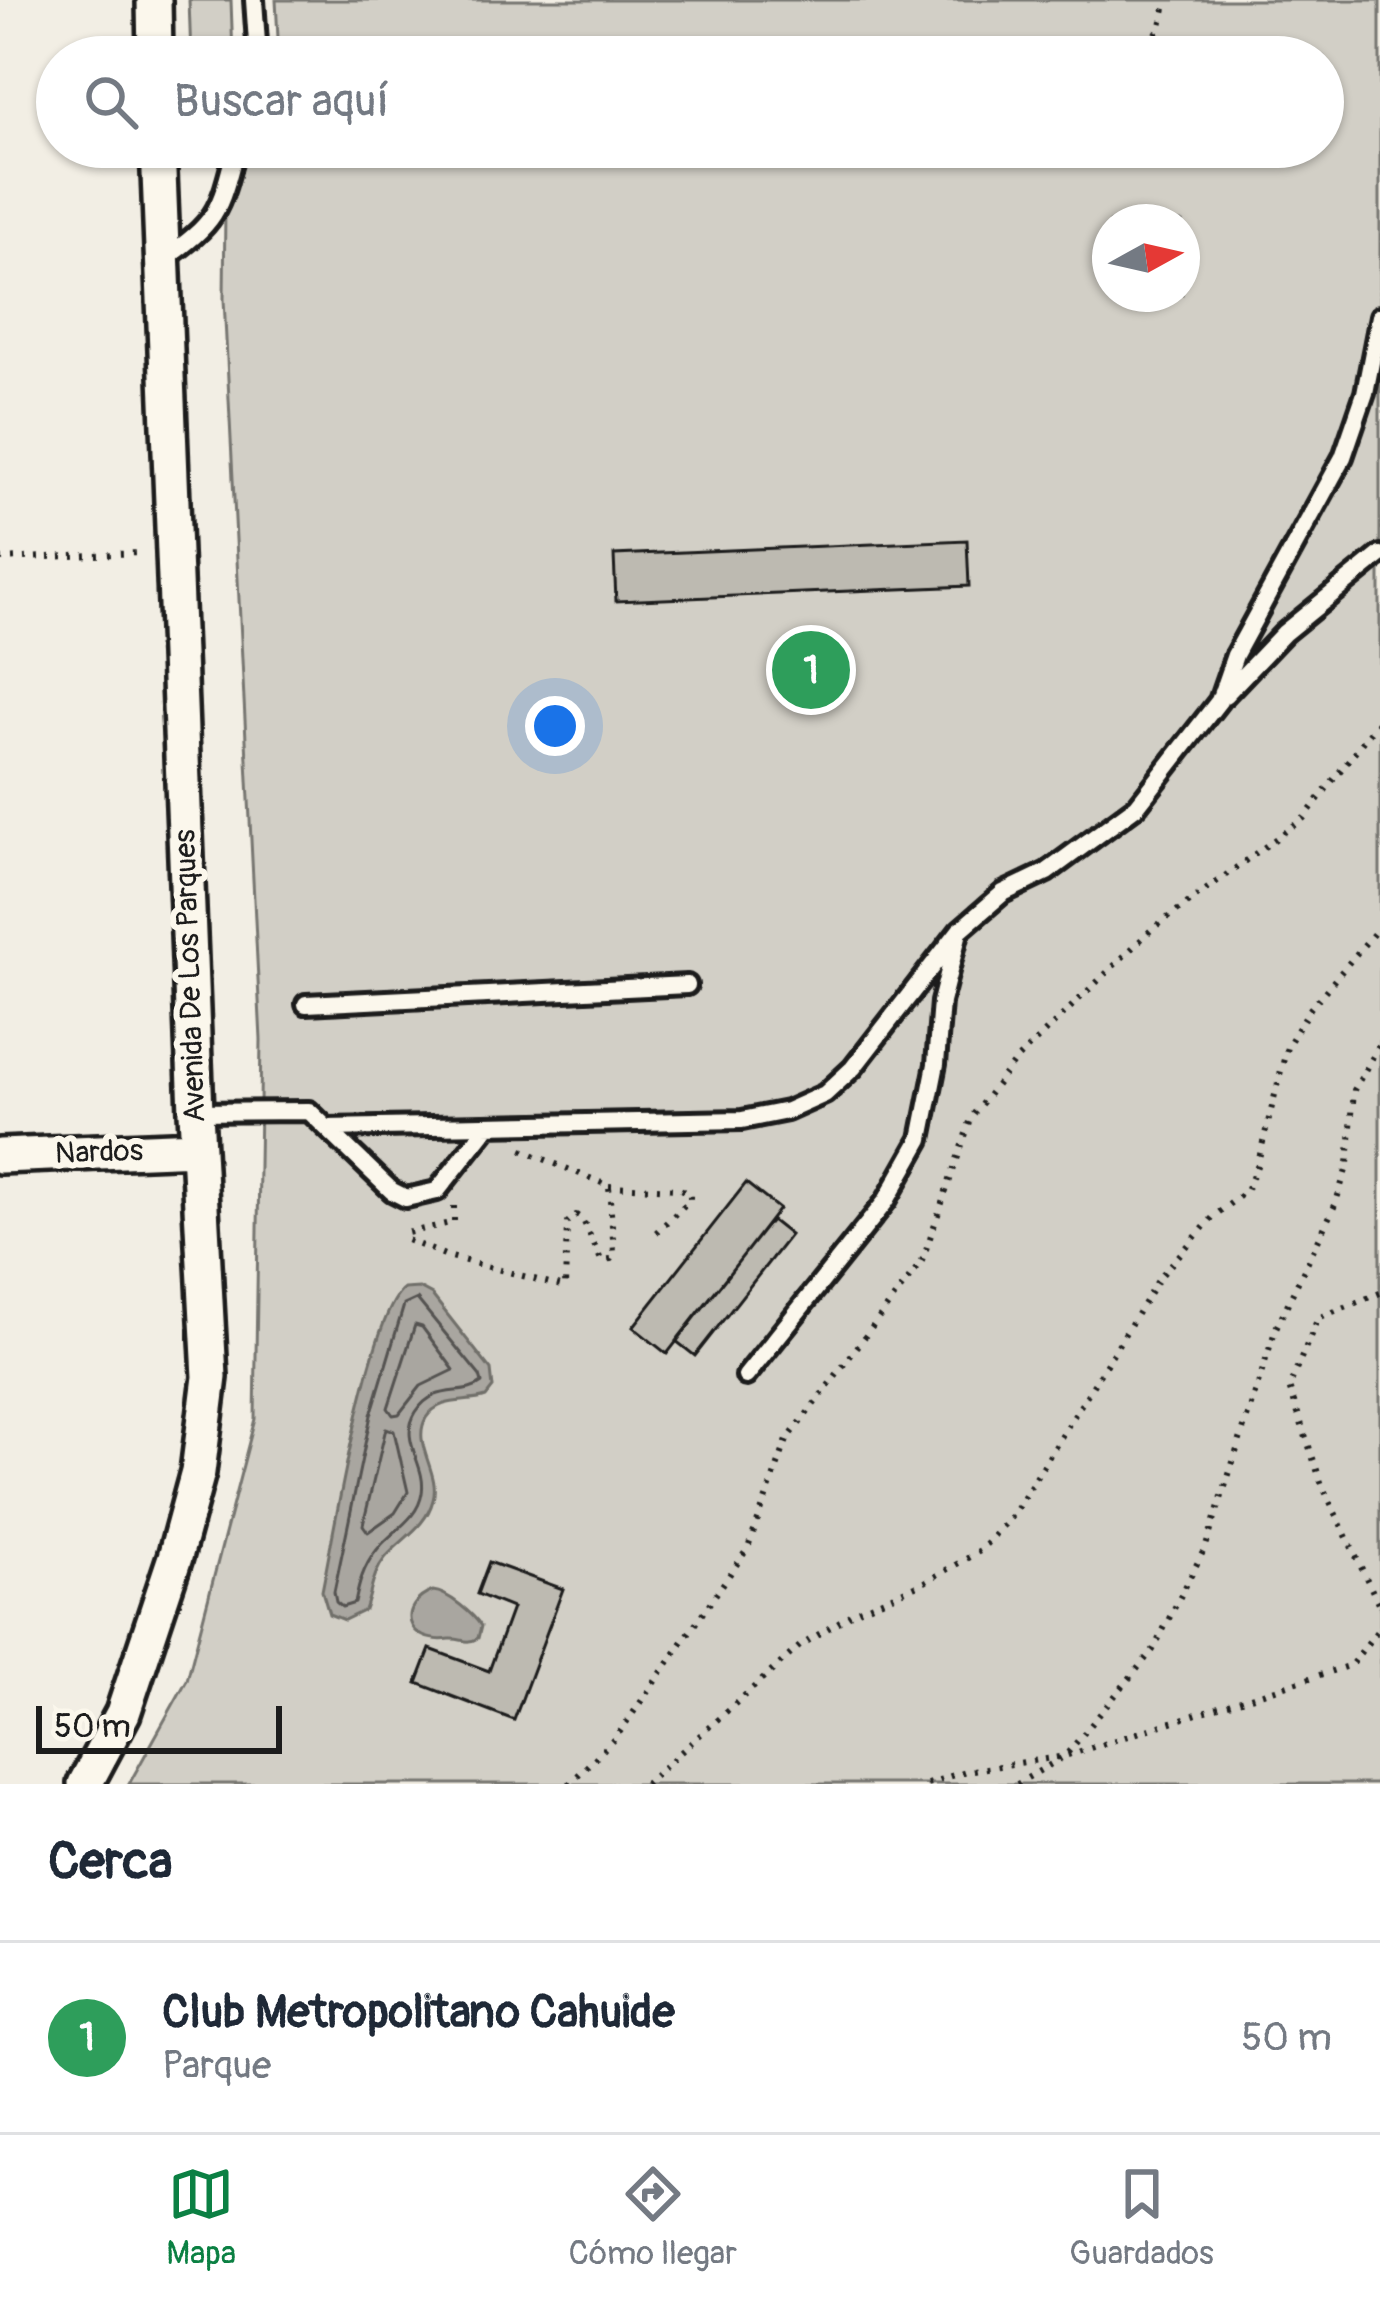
<!DOCTYPE html>
<html lang="es">
<head>
<meta charset="utf-8">
<style>
	:root { --surface:#fff; --page:#f2f2f3; --text:#1f2937; --muted:#747a83; --line:#e0e1e3; --accent:#0b8043 }
	body { margin:0; font-family:Pangolin,sans-serif; background:var(--page); color:var(--text) }
	.compass { position:absolute; left:1092px; top:204px; width:108px; height:108px; border-radius:50%; background:var(--surface); box-shadow:0 3px 9px #0004; rotate:82deg }
	.scale { position:absolute; left:36px; bottom:30px; width:246px; box-sizing:border-box; padding-left:12px; border:6px solid #1c1c1c; border-top:0; font-size:33px; line-height:42px; white-space:nowrap; color:#1c1c1c; -webkit-text-stroke:9px #fbf7ec; paint-order:stroke }
	.you { position:absolute; left:555px; top:726px; width:42px; height:42px; margin:-30px; border:9px solid #fff; border-radius:50%; background:#1a73e8; box-shadow:0 0 0 18px #1a73e833 }
	.badge { display:grid; place-items:center; width:78px; height:78px; border-radius:50%; background:var(--accent); color:#fff; font-size:39px; font-weight:700 }
	.pin { position:absolute; translate:-50% -50%; border:6px solid #fff; box-shadow:0 3px 12px #0006 }
	.list { margin:0; padding:0; list-style:none }
	h2 { display:flex; justify-content:space-between; align-items:center; height:156px; margin:0; padding:0 48px; font-size:51px }
	h2 small { font-size:39px; font-weight:400; color:var(--muted) }
	.list li { display:grid; grid-template-columns:78px 1fr auto; gap:36px; align-items:center; box-sizing:border-box; height:192px; padding:0 48px; border-top:3px solid var(--line) }
	.list b { display:block; font-size:45px; white-space:nowrap }
	.list p { margin:0; font-size:39px; white-space:nowrap; color:var(--muted) }
	.list em { font-size:39px; font-style:normal; color:var(--muted) }
	.icon { flex:none; width:66px; height:66px; fill:none; stroke:currentColor; stroke-width:2; stroke-linecap:round; stroke-linejoin:round }
	.map { position:relative; flex:none; width:1380px; height:1784px; overflow:hidden }
	.search { position:absolute; background:var(--surface); box-shadow:0 3px 9px #0004; left:36px; right:36px; top:36px; height:132px; display:flex; align-items:center; gap:30px; box-sizing:border-box; padding:0 42px; border-radius:66px; color:var(--muted); font-size:45px }
	.sheet { height:348px; background:var(--surface) }
	nav { display:flex; justify-content:space-around; align-items:center; box-sizing:border-box; height:168px; border-top:3px solid var(--line); background:var(--surface); font-size:33px; color:var(--muted) }
	nav a { display:grid; justify-items:center; gap:6px }
	nav .on { color:var(--accent) }
	.map>svg:first-child { display:block }
	.green { fill:#d2cfc6; stroke:#777671; stroke-width:3; fill-rule:evenodd }
	.water { fill:#a9a6a0; stroke:#716f6b; stroke-width:3 }
	.lines { fill:none; stroke-linecap:round; stroke-linejoin:round }
	.shore { stroke:#545351; stroke-width:3 }
	.building { fill:#bdbab1; stroke:#1c1c1c; stroke-width:3 }
	.lane-casing { stroke:#1c1c1c; stroke-width:26 }
	.street-casing { stroke:#1c1c1c; stroke-width:42 }
	.path { stroke:#1c1c1c; stroke-width:6; stroke-dasharray:3 9; stroke-linecap:butt }
	.lane { stroke:#fbf7ec; stroke-width:16 }
	.street { stroke:#fbf7ec; stroke-width:33 }
	.labels { text-anchor:middle; dominant-baseline:central; stroke-width:12; stroke-linejoin:round; paint-order:stroke }
	.street-label { font-size:30px; fill:#1c1c1c; stroke:#fbf7ec }
</style>
</head>
<body>
<div class="map">
<svg width="1380" height="1784" viewBox="0 0 1380 1784">
	<rect width="100%" height="100%" fill="#f2eee4"/>
	<filter id="ink" filterUnits="userSpaceOnUse"><feTurbulence type="fractalNoise" baseFrequency=".00833" numOctaves="2"/><feDisplacementMap in="SourceGraphic" scale="24" xChannelSelector="R" yChannelSelector="G"/><feConvolveMatrix kernelMatrix="1 2 1 2 8 2 1 2 1" color-interpolation-filters="sRGB"/></filter>
	<g filter="url(#ink)">
		<path class="green" d="M 189,0 L 231,0 L 233,57 L 191,57 Z
			M 276,0 L 1380,0 L 1380,1784 L 129,1784 L 187,1680 L 255,1419 L 261,1040 L 224,299 L 225,210 L 248,147 L 1323,147 L 1323,57 L 279,57 ZM 1110,222 L 1182,222 L 1182,294 L 1110,294 Z"/>
		<path class="water" d="M 404,1289 L 419,1288 L 432,1295 L 491,1370 L 493,1388 L 486,1397 C 466,1404 440,1396 426,1418 C 411,1444 441,1472 433,1500 C 426,1527 402,1538 385,1558 C 372,1574 372,1592 365,1610 L 344,1620 L 329,1614 L 322,1591 C 333,1538 369,1314 404,1289 Z
			M 433,1591 C 448,1592 474,1615 481,1626 L 478,1638 C 466,1645 463,1638 450,1639 C 405,1645 396,1605 433,1591 Z"/>
		<g class="lines">
			<path class="shore" d="M 417,1299 L 480,1376 L 482,1383 C 463,1398 435,1382 416,1412 C 398,1441 427,1464 422,1493 C 418,1520 391,1531 376,1551 C 363,1567 359,1584 355,1603 L 342,1607 L 336,1602 L 334,1592 L 371,1415 L 404,1305 Z
				M 415,1325 L 422,1327 L 454,1370 L 421,1386 L 399,1414 L 393,1415 L 388,1408 Z
				M 386,1428 L 394,1431 L 408,1492 L 395,1513 L 368,1532 L 363,1525 Z"/>
		</g>
		<path class="building" d="M 967,540 L 969,586 L 616,601 L 614,555 Z
			M 746,1183 L 779,1209 L 667,1354 L 633,1327 Z
			M 771,1220 L 790,1235 L 695,1356 L 676,1341 Z
			M 489,1562 L 563,1589 L 514,1720 L 417,1683 L 430,1649 L 489,1671 L 512,1608 L 477,1594 Z"/>
		<g class="lines">
			<g class="lane-casing">
				<path id="lane" d="M 254,0 L 258,57
					M 162,261 C 218,220 219,214 236,147
					M 1225,695 L 1284,633 L 1380,555
					M 306,1004 L 687,985
					M 196,1112 L 309,1111 L 392,1191 L 406,1198 L 437,1191 L 489,1125
					M 327,1128 L 742,1120 L 787,1111 L 825,1094 L 853,1068 L 960,930 L 1003,893 L 1047,872 L 1137,806 L 1219,701 L 1235,655 L 1343,457 L 1365,393 L 1380,316
					M 746,1376 L 886,1201 L 921,1139 L 936,1064 L 941,1002 L 958,936"/>
			</g>
			<g class="street-casing">
				<path id="street" d="M 154,0 L 155,57
					M 0,1156 L 197,1148
					M 85,1784 L 123,1713 L 175,1557 L 198,1472 L 210,1377 L 196,1112 L 158,147"/>
			</g>
			<path class="path" d="M 1117,43 L 1133,50 L 1149,46 L 1161,25 L 1167,0
				M 0,559 L 140,553
				M 609,1186 L 680,1189 L 690,1194 L 690,1200 L 650,1238
				M 454,1206 L 454,1222 L 407,1233 L 407,1240 L 447,1256 L 565,1287 L 567,1223 L 576,1215 L 583,1220 L 601,1260 L 611,1259 L 614,1252 L 609,1186 L 522,1150
				M 1380,1293 L 1318,1318 L 1289,1387 L 1322,1485 L 1380,1607
				M 569,1784 L 617,1736 L 748,1548 L 787,1440 L 922,1261 L 972,1116 L 1014,1062 L 1152,929 L 1304,818 L 1380,719
				M 645,1784 L 800,1646 L 856,1611 L 925,1582 L 980,1551 L 1013,1515 L 1160,1277 L 1213,1217 L 1246,1191 L 1257,1166 L 1287,1047 L 1309,1010 L 1380,926
				M 927,1784 L 966,1771 L 1065,1756 L 1351,1665 L 1380,1627
				M 1017,1784 L 1065,1756 L 1153,1650 L 1206,1546 L 1276,1328 L 1335,1205 L 1348,1164 L 1354,1090 L 1380,1044
				M 1376,1784 L 1380,1782"/>
			<use href="#lane" class="lane"/>
			<use href="#street" class="street"/>
		</g>
	</g>
	<g class="labels">
		<g class="street-label">
			<text transform="translate(190 976) rotate(-92)">Avenida De Los Parques</text>
			<text transform="translate(99 1152) rotate(-2)">Nardos</text>
		</g>
	</g>
</svg>
<svg class="compass" viewBox="-18 -18 36 36"><path d="M0-13l5 13h-10z" fill="#e53935"/><path d="M0 13l5-13h-10z" fill="#747a83"/></svg>
<div class="scale">50 m</div>
<div class="you"></div>
<div class="pin badge" style="left:811px;top:670px;background:#2e9e5b">1</div>
<div class="search"><svg class="icon" aria-label="search" viewBox="0 0 24 24"><circle cx="10" cy="10" r="6"/><path d="M15 15l6 6"/></svg>Buscar aquí</div>
</div>
<section class="sheet">
<h2>Cerca<small></small></h2>
<ul class="list">
<li><span class="badge" style="background:#2e9e5b">1</span><div><b>Club Metropolitano Cahuide</b><p>Parque</p></div><em>50 m</em></li>
</ul>
</section>
<nav>
<a class="on"><svg class="icon" aria-label="map" viewBox="0 0 24 24"><path d="M3 6l6-2 6 2 6-2v14l-6 2-6-2-6 2zM9 4v14M15 6v14"/></svg>Mapa</a>
<a><svg class="icon" aria-label="directions" viewBox="0 0 24 24"><path d="M12 3l9 9-9 9-9-9zM9 14v-3h6M13 9l2 2-2 2"/></svg>Cómo llegar</a>
<a><svg class="icon" aria-label="saved" viewBox="0 0 24 24"><path d="M7 4h10v16l-5-4-5 4z"/></svg>Guardados</a>
</nav>
</body>
</html>
